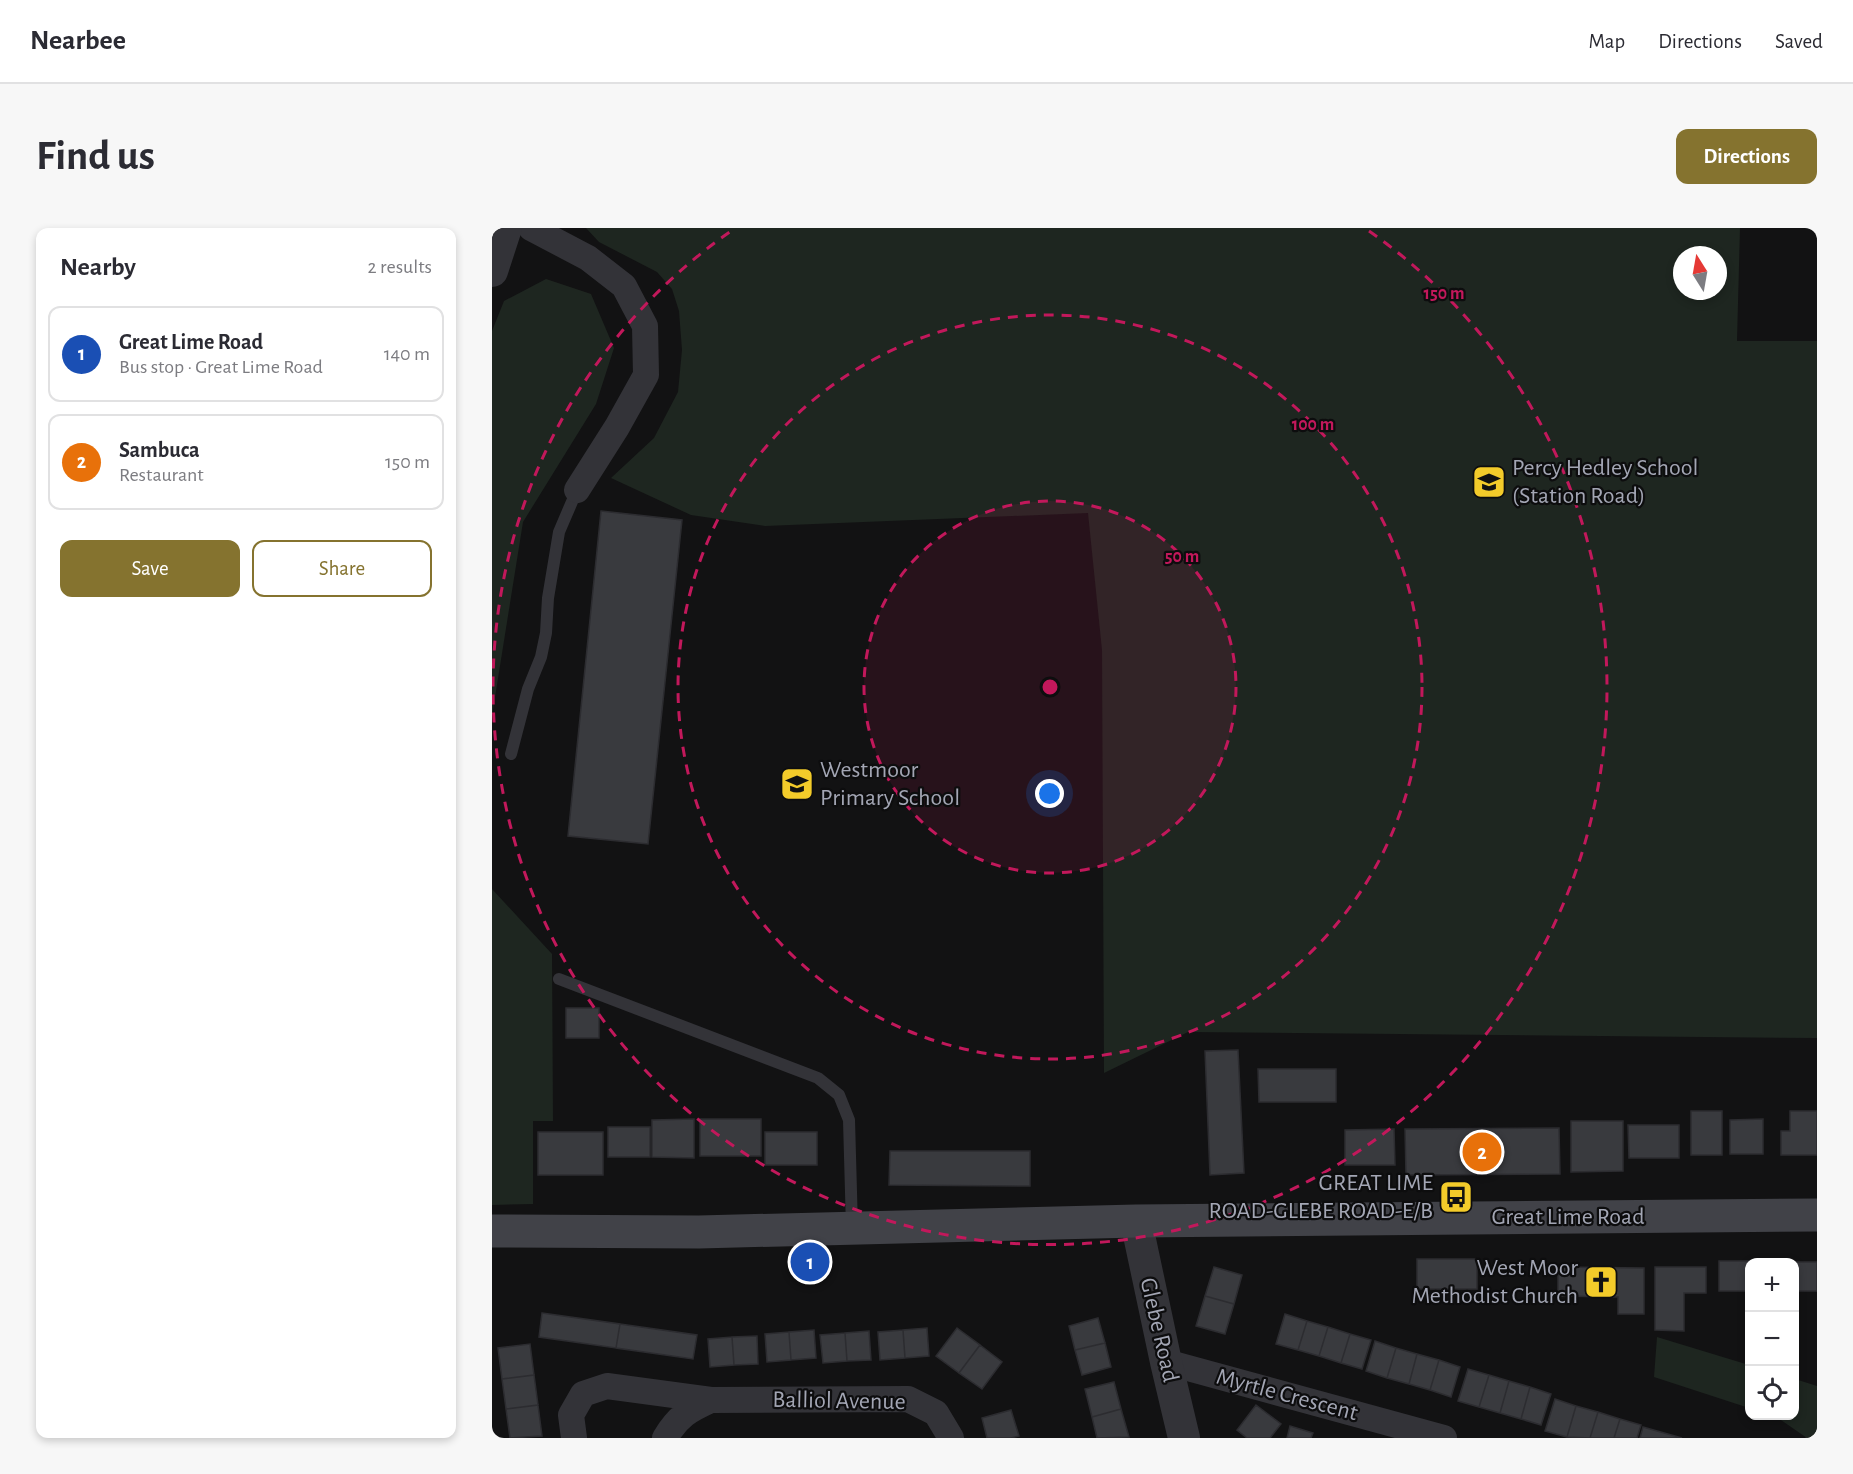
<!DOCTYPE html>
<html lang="en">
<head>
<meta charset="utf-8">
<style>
	:root { --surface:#fff; --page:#f7f7f7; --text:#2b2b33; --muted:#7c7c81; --line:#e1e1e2; --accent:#85732f }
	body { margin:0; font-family:"Alegreya Sans",sans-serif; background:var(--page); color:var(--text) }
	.controls { position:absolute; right:18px; bottom:18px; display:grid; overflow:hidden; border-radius:12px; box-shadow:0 3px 9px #0003 }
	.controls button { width:54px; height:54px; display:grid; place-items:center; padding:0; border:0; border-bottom:2px solid var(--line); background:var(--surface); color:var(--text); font:30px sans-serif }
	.compass { position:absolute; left:1181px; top:18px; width:54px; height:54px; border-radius:50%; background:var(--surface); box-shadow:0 3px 9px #0003; rotate:349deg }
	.you { position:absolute; left:558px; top:566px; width:21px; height:21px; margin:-15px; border:4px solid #fff; border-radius:50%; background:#1a73e8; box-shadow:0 0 0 9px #1a73e833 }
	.badge { display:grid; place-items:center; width:39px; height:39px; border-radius:50%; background:var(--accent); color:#fff; font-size:20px; font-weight:700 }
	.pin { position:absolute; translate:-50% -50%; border:3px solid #fff; box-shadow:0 2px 6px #0006 }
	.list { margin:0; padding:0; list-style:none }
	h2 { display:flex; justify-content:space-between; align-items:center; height:78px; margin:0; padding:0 24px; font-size:26px }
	h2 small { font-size:20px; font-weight:400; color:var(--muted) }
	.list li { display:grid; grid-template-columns:39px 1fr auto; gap:18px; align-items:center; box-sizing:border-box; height:96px; margin:0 12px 12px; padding:0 12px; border:2px solid var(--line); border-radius:12px }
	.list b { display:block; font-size:22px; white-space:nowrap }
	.list p { margin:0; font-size:20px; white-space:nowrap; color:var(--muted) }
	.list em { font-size:20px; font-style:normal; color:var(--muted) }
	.actions { display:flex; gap:12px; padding:18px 24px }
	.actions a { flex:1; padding:14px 0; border:2px solid var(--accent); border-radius:12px; text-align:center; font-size:21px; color:var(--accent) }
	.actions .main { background:var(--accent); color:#fff }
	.icon { flex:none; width:33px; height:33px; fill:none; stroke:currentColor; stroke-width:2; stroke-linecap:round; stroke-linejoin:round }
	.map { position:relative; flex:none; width:1325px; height:1210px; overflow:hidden; border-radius:12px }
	header { display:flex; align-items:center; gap:36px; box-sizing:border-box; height:84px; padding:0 30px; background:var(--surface); border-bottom:2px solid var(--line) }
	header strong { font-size:28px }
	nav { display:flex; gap:33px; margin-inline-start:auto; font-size:21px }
	.intro { display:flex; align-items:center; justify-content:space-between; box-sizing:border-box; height:144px; padding:0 36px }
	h1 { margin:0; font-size:42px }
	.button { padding:15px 27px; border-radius:12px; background:var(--accent); color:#fff; font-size:21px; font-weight:700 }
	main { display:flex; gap:36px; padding:0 36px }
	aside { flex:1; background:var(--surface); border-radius:12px; box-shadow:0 3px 9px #0003 }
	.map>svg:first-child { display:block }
	.green { fill:#1e2620; fill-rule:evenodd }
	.building { fill:#393a3e; stroke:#2c2c30; stroke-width:1.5 }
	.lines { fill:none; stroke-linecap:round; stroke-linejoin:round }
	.service { stroke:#333338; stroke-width:12 }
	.minor { stroke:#333338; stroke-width:26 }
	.tertiary { stroke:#333338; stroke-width:32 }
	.secondary { stroke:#414248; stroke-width:33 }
	.ring { fill:none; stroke:#c2185b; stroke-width:3; stroke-dasharray:10 8 }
	.labels { text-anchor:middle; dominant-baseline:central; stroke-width:4.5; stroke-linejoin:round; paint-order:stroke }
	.poi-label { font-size:24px; fill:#a3a6b4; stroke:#0d0d0e; text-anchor:start }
	.street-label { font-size:24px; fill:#a3a6b4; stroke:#0d0d0e }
	.centre { fill:#c2185b; stroke:#0d0d0e; stroke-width:3 }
	.ring-label { font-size:18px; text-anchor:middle; font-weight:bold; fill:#c2185b; stroke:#0d0d0e; stroke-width:4.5; stroke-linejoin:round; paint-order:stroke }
</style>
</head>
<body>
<header>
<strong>Nearbee</strong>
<nav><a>Map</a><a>Directions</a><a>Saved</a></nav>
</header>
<div class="intro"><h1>Find us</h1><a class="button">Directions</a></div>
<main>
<aside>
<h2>Nearby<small>2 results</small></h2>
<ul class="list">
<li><span class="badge" style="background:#1a4fb4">1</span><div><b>Great Lime Road</b><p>Bus stop · Great Lime Road</p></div><em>140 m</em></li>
<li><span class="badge" style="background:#e8710a">2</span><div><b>Sambuca</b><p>Restaurant</p></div><em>150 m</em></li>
</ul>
<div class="actions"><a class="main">Save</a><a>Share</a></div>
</aside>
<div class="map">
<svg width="1325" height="1210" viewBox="0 0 1325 1210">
	<rect width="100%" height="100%" fill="#121213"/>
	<path class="green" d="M 94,0 L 1248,0 L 1245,113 L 1325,113 L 1325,810 L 696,804 L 612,845 L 610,422 L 596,285 L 273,298 L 199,287 L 119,250 L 162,210 L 186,164 L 190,122 L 187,83 L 180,61 L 165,44 L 107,14 ZM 1190,27 L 1226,27 L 1226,63 L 1190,63 Z
		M 54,51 L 99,66 L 122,120 L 104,176 L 31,294 L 0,488 L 0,103 L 12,73 Z
		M 0,661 L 60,726 L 61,893 L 41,893 L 41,976 L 0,977 Z
		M 1165,1109 L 1257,1137 L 1257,1180 L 1162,1149 Z
		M 1303,1151 L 1325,1158 L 1325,1210 L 1315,1210 L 1283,1188 L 1302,1188 Z"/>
	<path class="building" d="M 109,283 L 190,292 L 156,616 L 76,608 Z
		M 74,780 L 107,780 L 107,810 L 74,810 Z
		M 746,822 L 752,945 L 718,947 L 713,823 Z
		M 766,841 L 844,841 L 844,874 L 767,874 Z
		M 1199,883 L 1230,883 L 1230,927 L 1199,927 Z
		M 1298,883 L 1325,883 L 1325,927 L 1289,927 L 1289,903 L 1298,903 Z
		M 202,891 L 202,930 L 160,929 L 160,892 Z
		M 208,891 L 269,891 L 269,928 L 208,928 Z
		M 1271,891 L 1271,926 L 1238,926 L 1238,892 Z
		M 1079,893 L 1131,893 L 1131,943 L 1079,944 Z
		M 1136,897 L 1187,897 L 1187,930 L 1137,930 Z
		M 116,899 L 158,899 L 158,929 L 116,929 Z
		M 1067,900 L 1068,946 L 914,947 L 913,901 Z
		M 902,901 L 903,937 L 853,937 L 853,902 Z
		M 46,904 L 111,904 L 111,947 L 46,947 Z
		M 273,904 L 325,904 L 325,937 L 273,937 Z
		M 398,923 L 538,923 L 538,958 L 397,957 Z
		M 925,1031 L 985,1031 L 985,1061 L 925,1061 Z
		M 1227,1033 L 1274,1033 L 1274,1034 L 1258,1034 L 1258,1063 L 1227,1063 Z
		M 1289,1034 L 1325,1034 L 1325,1063 L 1302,1063 L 1302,1034 Z
		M 722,1039 L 750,1047 L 742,1076 L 713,1068 Z
		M 1066,1039 L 1152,1040 L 1152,1086 L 1126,1086 L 1126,1069 L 1066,1068 Z
		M 1163,1039 L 1214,1039 L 1214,1065 L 1192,1065 L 1192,1103 L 1163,1102 Z
		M 713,1068 L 742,1076 L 733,1106 L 704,1098 Z
		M 50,1085 L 128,1096 L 124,1120 L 47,1109 Z
		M 793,1086 L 815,1093 L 806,1122 L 784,1116 Z
		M 606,1090 L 613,1115 L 583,1122 L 577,1098 Z
		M 815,1093 L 836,1099 L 827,1128 L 806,1122 Z
		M 128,1096 L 205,1107 L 201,1131 L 124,1120 Z
		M 836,1099 L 858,1106 L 849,1135 L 827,1128 Z
		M 435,1100 L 437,1128 L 413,1130 L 411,1102 Z
		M 465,1100 L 488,1117 L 467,1145 L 444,1128 Z
		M 322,1102 L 324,1130 L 299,1132 L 297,1104 Z
		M 411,1102 L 413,1130 L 388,1132 L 386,1104 Z
		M 377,1103 L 379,1132 L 355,1133 L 353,1105 Z
		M 297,1104 L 299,1132 L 275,1134 L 273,1106 Z
		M 353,1105 L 355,1133 L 331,1135 L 328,1107 Z
		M 858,1106 L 879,1112 L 870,1141 L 849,1135 Z
		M 265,1108 L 266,1136 L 242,1137 L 240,1109 Z
		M 240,1109 L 242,1137 L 218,1139 L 216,1111 Z
		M 883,1113 L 904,1120 L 895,1150 L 874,1143 Z
		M 613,1115 L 619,1139 L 590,1147 L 583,1122 Z
		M 38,1116 L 42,1147 L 10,1151 L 6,1120 Z
		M 488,1117 L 510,1134 L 490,1161 L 467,1145 Z
		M 904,1120 L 925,1126 L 917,1156 L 895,1150 Z
		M 925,1126 L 947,1132 L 938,1162 L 917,1156 Z
		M 947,1132 L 968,1139 L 959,1169 L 938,1162 Z
		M 976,1141 L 997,1147 L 987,1179 L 966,1173 Z
		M 42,1147 L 46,1177 L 14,1181 L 10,1151 Z
		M 997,1147 L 1017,1153 L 1008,1185 L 987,1179 Z
		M 1017,1153 L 1038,1159 L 1029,1191 L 1008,1185 Z
		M 622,1154 L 629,1181 L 600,1189 L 593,1161 Z
		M 1038,1159 L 1059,1166 L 1049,1197 L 1029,1191 Z
		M 1063,1171 L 1084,1178 L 1075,1209 L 1053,1203 Z
		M 46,1177 L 50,1208 L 18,1210 L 14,1181 Z
		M 764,1177 L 789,1196 L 778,1210 L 755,1210 L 745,1202 Z
		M 1084,1178 L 1106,1184 L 1098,1210 L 1075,1209 Z
		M 629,1181 L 637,1209 L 605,1210 L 600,1189 Z
		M 519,1182 L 527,1208 L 519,1210 L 495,1210 L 490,1190 Z
		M 1106,1184 L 1128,1191 L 1122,1210 L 1098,1210 Z
		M 1128,1191 L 1149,1197 L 1145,1210 L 1122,1210 Z
		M 798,1198 L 821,1205 L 819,1210 L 795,1210 Z
		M 1151,1199 L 1190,1210 L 1148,1210 Z"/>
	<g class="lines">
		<path class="service" d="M 19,526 L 36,461 L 49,429 L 54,405 L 56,370 L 67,304 L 85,262
			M 67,751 L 326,850 L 347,867 L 357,892 L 360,1000"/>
		<path class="minor" d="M 39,0 L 96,30 L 132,58 L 153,98 L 154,147 L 125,199 L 85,262
			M 674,1134 L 952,1210
			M 82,1210 L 79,1187 L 91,1166 L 115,1158 L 219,1172
			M 173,1210 C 186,1188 197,1182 219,1172 L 416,1171 L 444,1185 L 459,1210"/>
		<path class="tertiary" d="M 0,43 L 14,0
			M 644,993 L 674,1134 L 692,1210"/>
		<path class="secondary" d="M 0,1003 L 207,1004 L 644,993 L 1325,987"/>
	</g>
	<circle cx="558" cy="459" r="186" fill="#c2185b" fill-opacity=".12"/>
	<g class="ring">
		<circle cx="558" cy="459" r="186"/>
		<circle cx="558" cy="459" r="372"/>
		<path d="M877 3A557 557 0 1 1 239 3"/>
	</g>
	<defs>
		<g id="school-square" transform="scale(1.725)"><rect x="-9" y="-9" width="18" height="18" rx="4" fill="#f3cb2a" stroke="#0d0d0e"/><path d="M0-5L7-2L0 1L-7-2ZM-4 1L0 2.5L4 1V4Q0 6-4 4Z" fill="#111"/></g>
		<g id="bus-square" transform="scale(1.725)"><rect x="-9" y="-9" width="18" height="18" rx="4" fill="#f3cb2a" stroke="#0d0d0e"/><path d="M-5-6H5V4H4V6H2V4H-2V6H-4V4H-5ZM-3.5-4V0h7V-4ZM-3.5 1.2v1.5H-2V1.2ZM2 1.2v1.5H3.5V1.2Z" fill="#111"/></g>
		<g id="church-square" transform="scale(1.725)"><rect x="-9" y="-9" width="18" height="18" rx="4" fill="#f3cb2a" stroke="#0d0d0e"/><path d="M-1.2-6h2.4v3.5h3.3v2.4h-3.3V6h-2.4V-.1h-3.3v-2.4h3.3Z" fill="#111"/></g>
	</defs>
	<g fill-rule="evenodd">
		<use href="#school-square" x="997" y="254"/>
		<use href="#school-square" x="305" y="556"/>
		<use href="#bus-square" x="964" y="969"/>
		<use href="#church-square" x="1109" y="1054"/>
	</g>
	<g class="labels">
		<g class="poi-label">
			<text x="1020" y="240">Percy Hedley School<tspan x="1020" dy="28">(Station Road)</tspan></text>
			<text x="328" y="542">Westmoor<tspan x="328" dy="28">Primary School</tspan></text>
			<text x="941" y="955" text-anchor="end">GREAT LIME<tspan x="941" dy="28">ROAD-GLEBE ROAD-E/B</tspan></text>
			<text x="1086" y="1040" text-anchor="end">West Moor<tspan x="1086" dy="28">Methodist Church</tspan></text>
		</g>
		<g class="street-label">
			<text x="1076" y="989">Great Lime Road</text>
			<text transform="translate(667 1102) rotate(77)">Glebe Road</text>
			<text transform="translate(795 1167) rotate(15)">Myrtle Crescent</text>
			<text transform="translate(347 1173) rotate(1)">Balliol Avenue</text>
		</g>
	</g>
	<circle cx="558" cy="459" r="9" class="centre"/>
	<g class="ring-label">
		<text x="952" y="71">150 m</text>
		<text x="821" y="202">100 m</text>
		<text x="690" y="334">50 m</text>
	</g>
</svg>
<div class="controls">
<button>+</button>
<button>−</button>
<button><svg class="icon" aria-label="locate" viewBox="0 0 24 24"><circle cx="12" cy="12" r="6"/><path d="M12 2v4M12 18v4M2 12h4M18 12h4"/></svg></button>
</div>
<svg class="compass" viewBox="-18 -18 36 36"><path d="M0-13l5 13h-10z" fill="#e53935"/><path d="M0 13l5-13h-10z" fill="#7c7c81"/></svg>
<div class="you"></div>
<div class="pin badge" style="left:318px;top:1034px;background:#1a4fb4">1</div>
<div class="pin badge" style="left:990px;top:924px;background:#e8710a">2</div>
</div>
</main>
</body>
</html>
